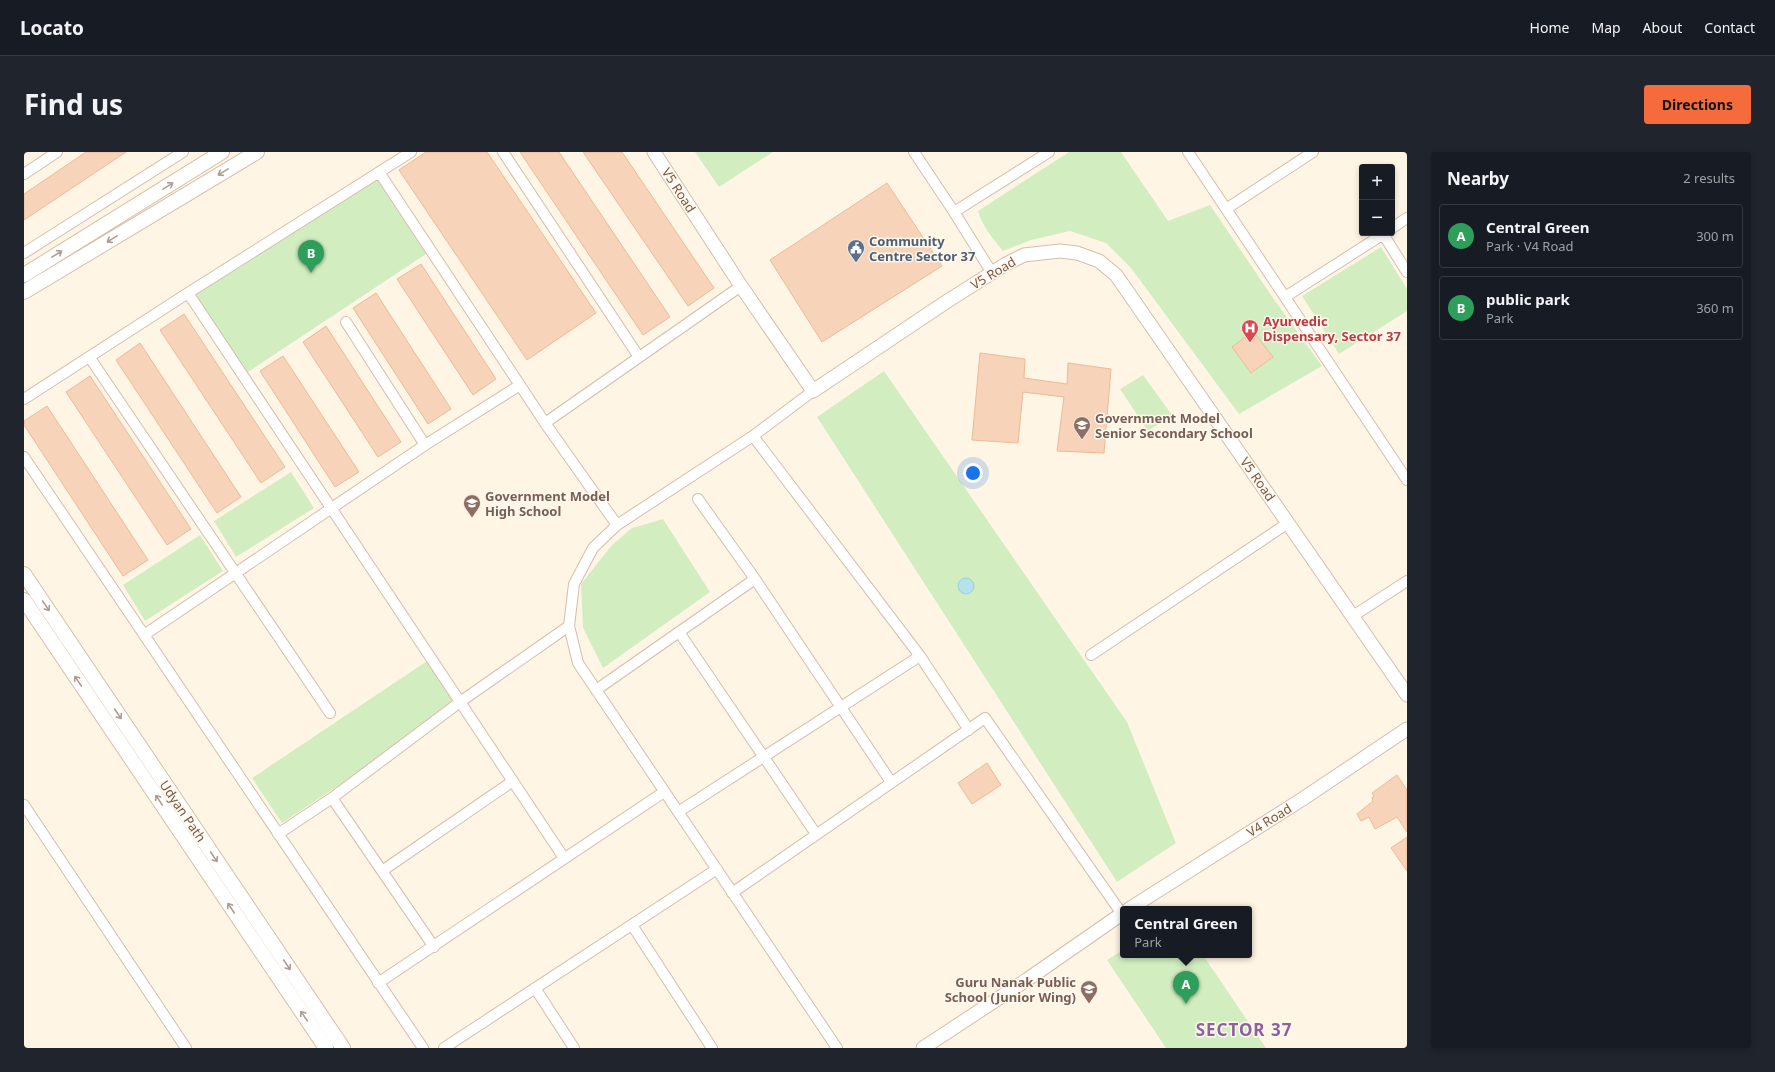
<!DOCTYPE html>
<html lang="en">
<head>
<meta charset="utf-8">
<style>
	:root { --surface:#171b24; --page:#20242c; --text:#f1f3f6; --muted:#9ea1a6; --line:#363941; --accent:#f56b3c }
	body { margin:0; font-family:"Noto Sans",sans-serif; background:var(--page); color:var(--text) }
	.controls { position:absolute; right:12px; top:12px; display:grid; overflow:hidden; border-radius:4px; box-shadow:0 2px 6px #0003 }
	.controls button { width:36px; height:36px; display:grid; place-items:center; padding:0; border:0; border-bottom:1px solid var(--line); background:var(--surface); color:var(--text); font:20px sans-serif }
	.you { position:absolute; left:949px; top:321px; width:14px; height:14px; margin:-10px; border:3px solid #fff; border-radius:50%; background:#1a73e8; box-shadow:0 0 0 6px #1a73e833 }
	.badge { display:grid; place-items:center; width:26px; height:26px; border-radius:50%; background:var(--accent); color:#fff; font-size:13px; font-weight:700 }
	.pin { position:absolute; translate:-50% -33px; filter:drop-shadow(0 1px 2px #0008) }
	.pin::after { content:''; position:absolute; top:21px; width:14px; height:12px; background:inherit; clip-path:polygon(0 0,100% 0,50% 100%) }
	.popup { position:absolute; left:1096px; top:754px; width:132px; height:52px; box-sizing:border-box; display:grid; place-content:center; border-radius:4px; background:var(--surface); filter:drop-shadow(0 1px 3px #0005); font-size:13px; white-space:nowrap; color:var(--muted) }
	.popup b { font-size:15px; color:var(--text) }
	.popup::after { content:''; position:absolute; left:50%; top:100%; margin-left:-8px; border:8px solid transparent; border-top-color:var(--surface) }
	.list { margin:0; padding:0; list-style:none }
	h2 { display:flex; justify-content:space-between; align-items:center; height:52px; margin:0; padding:0 16px; font-size:17px }
	h2 small { font-size:13px; font-weight:400; color:var(--muted) }
	.list li { display:grid; grid-template-columns:26px 1fr auto; gap:12px; align-items:center; box-sizing:border-box; height:64px; margin:0 8px 8px; padding:0 8px; border:1px solid var(--line); border-radius:4px }
	.list b { display:block; font-size:15px; white-space:nowrap }
	.list p { margin:0; font-size:13px; white-space:nowrap; color:var(--muted) }
	.list em { font-size:13px; font-style:normal; color:var(--muted) }
	.map { position:relative; flex:none; width:1383px; height:896px; overflow:hidden; border-radius:4px }
	header { display:flex; align-items:center; gap:24px; box-sizing:border-box; height:56px; padding:0 20px; background:var(--surface); border-bottom:1px solid var(--line) }
	header strong { font-size:19px }
	nav { display:flex; gap:22px; margin-inline-start:auto; font-size:14px }
	.intro { display:flex; align-items:center; justify-content:space-between; box-sizing:border-box; height:96px; padding:0 24px }
	h1 { margin:0; font-size:28px }
	.button { padding:10px 18px; border-radius:4px; background:var(--accent); color:#111; font-size:14px; font-weight:700 }
	main { display:flex; gap:24px; padding:0 24px }
	aside { flex:1; background:var(--surface); border-radius:4px; box-shadow:0 2px 6px #0003 }
	.map>svg:first-child { display:block }
	.green { fill:#d2eec1 }
	.water { fill:#b6e2eb; stroke:#9bd1de }
	.building { fill:#f7d3b9; stroke:#ecba97 }
	.lines { fill:none; stroke-linecap:round; stroke-linejoin:round }
	.minor-casing { stroke:#d4beab; stroke-width:12 }
	.tertiary-casing { stroke:#d4beab; stroke-width:15 }
	.secondary-casing { stroke:#d7bfa8; stroke-width:16 }
	.minor { stroke:#fff; stroke-width:10 }
	.tertiary { stroke:#fff; stroke-width:13 }
	.secondary { stroke:#fff; stroke-width:14 }
	.oneway { stroke:#af9c90 }
	.labels { text-anchor:middle; dominant-baseline:central; stroke-width:3; stroke-linejoin:round; paint-order:stroke }
	.street-label { font-size:13px; fill:#7a5a46; stroke:#fff8ed }
	.service-label { font-size:13px; font-weight:bold; fill:#4e5e75; stroke:#fff8ed; text-anchor:start }
	.health-label { font-size:13px; font-weight:bold; fill:#be3a42; stroke:#fff8ed; text-anchor:start }
	.education-label { font-size:13px; font-weight:bold; fill:#785e54; stroke:#fff8ed; text-anchor:start }
	.district-label { font-size:17px; font-weight:bold; letter-spacing:1px; fill:#8b619e; stroke:#fff8ed }
</style>
</head>
<body>
<header>
<strong>Locato</strong>
<nav><a>Home</a><a>Map</a><a>About</a><a>Contact</a></nav>
</header>
<div class="intro"><h1>Find us</h1><a class="button">Directions</a></div>
<main>
<div class="map">
<svg width="1383" height="896" viewBox="0 0 1383 896">
	<rect width="100%" height="100%" fill="#fff5e4"/>
	<path class="green" d="M 671,0 L 749,0 L 695,35 Z
		M 1045,0 L 1097,0 L 1144,69 L 1186,53 L 1249,146 L 1298,214 L 1215,262 L 1107,116 L 1082,91 L 1046,79 L 1007,88 L 979,99 C 969,87 958,74 954,59 Z
		M 353,27 L 402,102 L 224,220 L 170,141 Z
		M 1357,95 L 1383,137 L 1383,159 L 1315,202 L 1278,144 Z
		M 860,219 L 1103,570 L 1152,691 L 1093,730 L 793,265 Z
		M 1119,223 L 1148,263 L 1124,279 L 1096,237 Z
		M 267,320 L 290,356 L 212,405 L 190,369 Z
		M 639,367 L 686,440 L 579,516 L 559,476 L 557,432 L 588,393 L 608,376 Z
		M 176,383 L 199,419 L 121,469 L 99,433 Z
		M 403,509 L 433,555 L 258,671 L 228,626 Z
		M 1099,798 L 1099,803 L 1179,803 L 1242,896 L 1142,896 L 1083,808 Z"/>
	<path class="water" d="M934 434a8 8 0 1 1 16 0a8 8 0 1 1-16 0Z"/>
	<path class="building" d="M 62,0 L 102,0 L 0,68 L 0,42 Z
		M 402,0 L 463,0 L 572,161 L 503,208 L 375,18 Z
		M 496,0 L 535,0 L 646,165 L 619,183 Z
		M 559,0 L 598,0 L 690,136 L 664,154 Z
		M 863,31 L 918,114 L 798,190 L 746,108 Z
		M 397,112 L 472,227 L 449,243 L 373,127 Z
		M 352,141 L 427,257 L 404,272 L 329,156 Z
		M 160,162 L 261,315 L 237,331 L 136,178 Z
		M 302,174 L 377,290 L 354,305 L 279,190 Z
		M 1229,179 L 1249,205 L 1227,221 L 1208,195 Z
		M 116,191 L 217,345 L 193,361 L 92,208 Z
		M 956,201 L 1001,207 L 1000,226 L 1043,232 L 1044,211 L 1087,217 L 1080,301 L 1033,299 L 1040,245 L 999,240 L 994,291 L 948,288 Z
		M 259,204 L 335,320 L 311,335 L 236,219 Z
		M 66,224 L 167,377 L 143,393 L 42,240 Z
		M 23,254 L 124,408 L 99,424 L 0,273 L 0,269 Z
		M 963,611 L 977,633 L 948,652 L 934,631 Z
		M 1373,623 L 1383,638 L 1383,680 L 1373,665 L 1351,677 L 1345,665 L 1337,669 L 1333,662 L 1349,649 L 1348,646 L 1350,644 L 1348,641 Z
		M 1383,685 L 1383,719 L 1367,696 Z"/>
	<g class="lines">
		<g class="minor-casing">
			<path id="minor" d="M 479,0 L 615,205
				M 890,0 L 930,60 L 968,121
				M 1164,0 L 1383,328
				M 355,20 L 521,271 L 593,373
				M 0,22 L 33,0
				M 1202,57 L 1289,0
				M 930,60 L 1025,0
				M 1368,76 L 1383,66
				M 1359,82 L 1383,120
				M 0,101 L 159,0
				M 164,141 L 540,706
				M 1261,145 L 1361,81
				M 322,170 L 401,293
				M 66,206 L 306,561
				M 789,239 L 729,284 L 593,373 L 569,396 L 550,432 L 545,474 L 554,511 L 813,896
				M 0,247 L 164,141 L 387,0
				M 521,271 L 717,134
				M 729,284 L 896,504 L 945,578
				M 0,305 L 399,896
				M 674,347 L 731,427 L 867,630
				M 1329,464 L 1383,429
				M 655,480 L 792,682
				M 120,483 L 401,293 L 496,233
				M 1067,503 L 1264,371
				M 572,538 L 731,427
				M 308,646 L 410,795
				M 0,653 L 162,896
				M 654,660 L 896,504
				M 254,682 L 308,646 L 436,550 L 545,474
				M 358,719 L 489,629
				M 708,741 L 961,566 L 1098,762
				M 608,773 L 688,896
				M 354,831 L 640,640
				M 511,836 L 550,896
				M 420,896 L 693,717"/>
		</g>
		<g class="tertiary-casing">
			<path id="tertiary" d="M 630,0 L 717,134 L 789,239 L 925,148 L 982,112 L 1000,103 L 1036,99 L 1053,101 L 1075,109 L 1092,123 L 1383,543
				M 1105,757 L 1277,648 L 1383,577
				M 899,896 L 1004,827 L 1099,761"/>
		</g>
		<g class="secondary-casing">
			<path id="secondary" d="M 0,123 L 198,0
				M 0,140 L 233,0
				M 0,422 L 319,896
				M 0,448 L 302,896"/>
		</g>
		<use href="#minor" class="minor"/>
		<use href="#tertiary" class="tertiary"/>
		<use href="#secondary" class="secondary"/>
	</g>
	<defs><path id="oneway-shaft" d="M-6 0H5M1.5-3L5.5 0L1.5 3" fill="none" stroke-width="1.6" stroke-linecap="round" stroke-linejoin="round"/></defs>
	<g class="oneway">
		<use href="#oneway-shaft" transform="translate(199 20) rotate(149)"/>
		<use href="#oneway-shaft" transform="translate(144 34) rotate(-32)"/>
		<use href="#oneway-shaft" transform="translate(88 87) rotate(149)"/>
		<use href="#oneway-shaft" transform="translate(33 102) rotate(-32)"/>
		<use href="#oneway-shaft" transform="translate(22 454) rotate(56)"/>
		<use href="#oneway-shaft" transform="translate(54 529) rotate(-124)"/>
		<use href="#oneway-shaft" transform="translate(94 562) rotate(56)"/>
		<use href="#oneway-shaft" transform="translate(135 648) rotate(-124)"/>
		<use href="#oneway-shaft" transform="translate(190 705) rotate(56)"/>
		<use href="#oneway-shaft" transform="translate(207 756) rotate(-124)"/>
		<use href="#oneway-shaft" transform="translate(263 813) rotate(56)"/>
		<use href="#oneway-shaft" transform="translate(280 864) rotate(-124)"/>
	</g>
	<defs>
		<g id="civic-pin" transform="scale(0.9)"><path d="M0 17L-7.5 6A9.5 9.5 0 1 1 7.5 6Z" fill="#5c6f8a" stroke="#fff8ed"/><path d="M-.6-6.5H3V-4.5H.6V-3L4-1V1h2V6H-6V1h2V-1L-.6-3ZM-1.2 2.5V6h2.4V2.5Z" fill="#fff"/></g>
		<g id="hospital-pin" transform="scale(0.9)"><path d="M0 17L-7.5 6A9.5 9.5 0 1 1 7.5 6Z" fill="#e0444e" stroke="#fff8ed"/><path d="M-5-5h3v3.5h4V-5h3V5h-3V1.5h-4V5h-3Z" fill="#fff"/></g>
		<g id="school-pin" transform="scale(0.9)"><path d="M0 17L-7.5 6A9.5 9.5 0 1 1 7.5 6Z" fill="#8d6e63" stroke="#fff8ed"/><path d="M0-5L7-2L0 1L-7-2ZM-4 1L0 2.5L4 1V4Q0 6-4 4Z" fill="#fff"/></g>
	</defs>
	<g fill-rule="evenodd">
		<use href="#civic-pin" x="832" y="96"/>
		<use href="#hospital-pin" x="1226" y="176"/>
		<use href="#school-pin" x="1058" y="273"/>
		<use href="#school-pin" x="448" y="351"/>
		<use href="#school-pin" x="1065" y="837"/>
	</g>
	<g class="labels">
		<g class="street-label">
			<text transform="translate(655 38) rotate(57)">V5 Road</text>
			<text transform="translate(969 121) rotate(-31)">V5 Road</text>
			<text transform="translate(1234 327) rotate(55)">V5 Road</text>
			<text transform="translate(159 659) rotate(56)">Udyan Path</text>
			<text transform="translate(1245 668) rotate(-32)">V4 Road</text>
		</g>
		<g class="service-label">
			<text x="845" y="89">Community<tspan x="845" dy="15">Centre Sector 37</tspan></text>
		</g>
		<g class="health-label">
			<text x="1239" y="169">Ayurvedic<tspan x="1239" dy="15">Dispensary, Sector 37</tspan></text>
		</g>
		<g class="education-label">
			<text x="1071" y="266">Government Model<tspan x="1071" dy="15">Senior Secondary School</tspan></text>
			<text x="461" y="344">Government Model<tspan x="461" dy="15">High School</tspan></text>
			<text x="1052" y="830" text-anchor="end">Guru Nanak Public<tspan x="1052" dy="15">School (Junior Wing)</tspan></text>
		</g>
		<g class="district-label">
			<text x="1220" y="877">SECTOR 37</text>
		</g>
	</g>
</svg>
<div class="controls">
<button>+</button>
<button>−</button>
</div>
<div class="you"></div>
<div class="pin badge" style="left:1162px;top:852px;background:#2e9e5b">A</div>
<div class="popup"><b>Central Green</b>Park</div>
<div class="pin badge" style="left:287px;top:121px;background:#2e9e5b">B</div>
</div>
<aside>
<h2>Nearby<small>2 results</small></h2>
<ul class="list">
<li><span class="badge" style="background:#2e9e5b">A</span><div><b>Central Green</b><p>Park · V4 Road</p></div><em>300 m</em></li>
<li><span class="badge" style="background:#2e9e5b">B</span><div><b>public park</b><p>Park</p></div><em>360 m</em></li>
</ul>
</aside>
</main>
</body>
</html>
